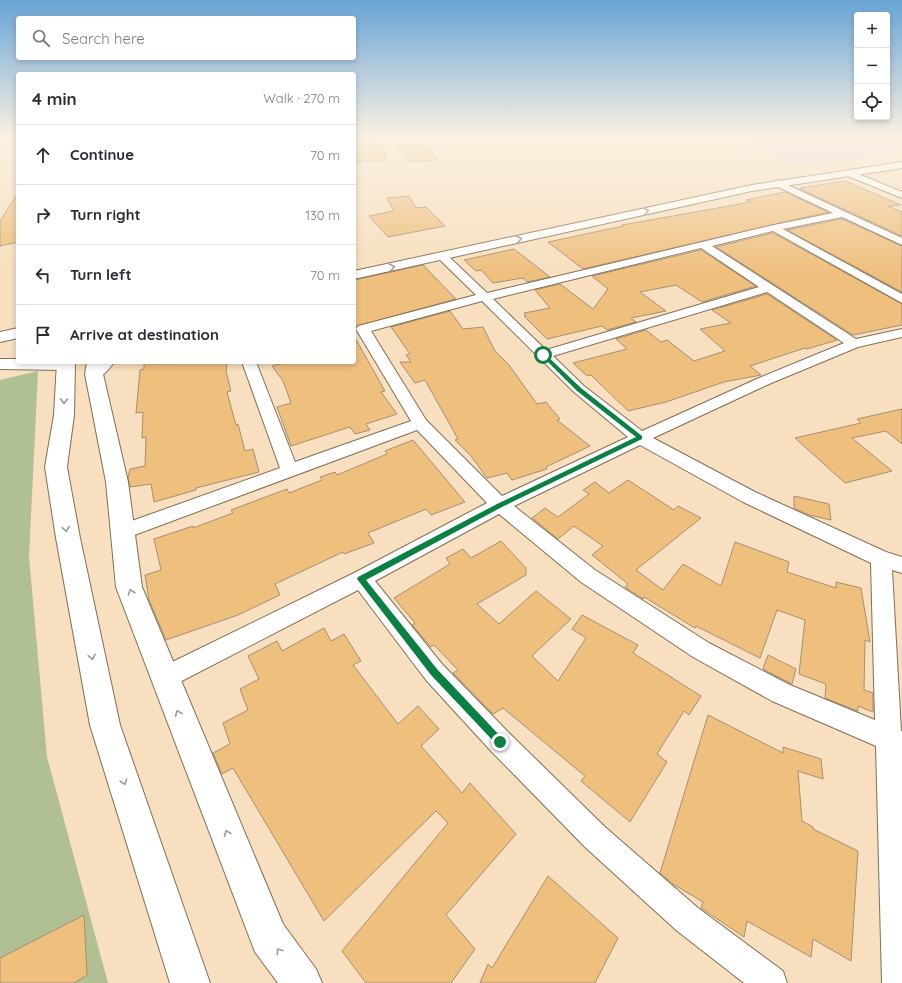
<!DOCTYPE html>
<html lang="en">
<head>
<meta charset="utf-8">
<style>
	:root { --surface:#fff; --page:#f7f7f7; --text:#2b2b33; --muted:#7c7c81; --line:#e1e1e2 }
	body { margin:0; font-family:Quicksand,sans-serif; background:var(--page); color:var(--text) }
	.controls { position:absolute; right:12px; top:12px; display:grid; overflow:hidden; border-radius:4px; box-shadow:0 2px 6px #0003 }
	.controls button { width:36px; height:36px; display:grid; place-items:center; padding:0; border:0; border-bottom:1px solid var(--line); background:var(--surface); color:var(--text); font:20px sans-serif }
	.stop { position:absolute; width:12px; height:12px; margin:-9px; border:3px solid #0b8043; border-radius:50%; background:#fff }
	.stop.end { background:#0b8043; border-color:#fff; box-shadow:0 1px 4px #0008 }
	.list { margin:0; padding:0; list-style:none }
	h2 { display:flex; justify-content:space-between; align-items:center; height:52px; margin:0; padding:0 16px; font-size:17px }
	h2 small { font-size:13px; font-weight:400; color:var(--muted) }
	.list li { display:grid; grid-template-columns:26px 1fr auto; gap:12px; align-items:center; box-sizing:border-box; height:60px; padding:0 16px; border-top:1px solid var(--line) }
	.list b { display:block; font-size:15px; white-space:nowrap }
	.list em { font-size:13px; font-style:normal; color:var(--muted) }
	.icon { flex:none; width:22px; height:22px; fill:none; stroke:currentColor; stroke-width:2; stroke-linecap:round; stroke-linejoin:round }
	.map { position:relative; flex:none; width:902px; height:983px; overflow:hidden }
	.search { position:absolute; background:var(--surface); box-shadow:0 2px 6px #0003; left:16px; top:16px; width:340px; height:44px; display:flex; align-items:center; gap:10px; box-sizing:border-box; padding:0 14px; border-radius:4px; color:var(--muted); font-size:15px }
	.panel { position:absolute; background:var(--surface); box-shadow:0 2px 6px #0003; left:16px; top:72px; width:340px; height:292px; border-radius:4px }
	.map>svg:first-child { display:block }
	.industrial { fill:#e6d2e3 }
	.green { fill:#b1c093 }
	.building { fill:#efbf7e; stroke:#a68f72 }
	.lines { fill:none; stroke-linecap:round; stroke-linejoin:round }
	.street-casing { stroke:#846f52; stroke-width:2 }
	.secondary-casing { stroke:#846f52; stroke-width:2 }
	.primary-casing { stroke:#846f52; stroke-width:2 }
	.street { fill:#fff; fill-rule:evenodd }
	.secondary { fill:#fff; fill-rule:evenodd }
	.primary { fill:#fff; fill-rule:evenodd }
	.oneway { stroke:#9e9993 }
	.route { fill:#0b8043 }
</style>
</head>
<body>
<div class="map">
<svg width="902" height="983" viewBox="0 0 902 983">
	<rect width="100%" height="100%" fill="#f7dfbf"/>
	<path class="industrial" d="M 732,136 L 899,136 L 902,137 L 902,151 L 796,166 Z"/>
	<path class="green" d="M 38,371 L 29,557 L 47,757 L 108,983 L 0,983 L 0,380 Z"/>
	<path class="building" d="M 369,136 L 371,139 L 374,139 L 379,147 L 384,147 L 386,161 L 354,161 L 354,138 Z
		M 424,144 L 438,160 L 409,162 L 396,146 Z
		M 845,181 L 901,205 L 888,206 L 902,212 L 902,236 L 800,189 L 803,189 L 801,188 Z
		M 785,192 L 828,212 L 583,269 L 548,242 L 623,226 L 622,225 L 751,202 L 746,200 Z
		M 18,193 L 18,242 L 0,246 L 0,221 Z
		M 409,196 L 416,208 L 426,207 L 445,226 L 388,237 L 369,216 L 394,211 L 387,198 Z
		M 842,219 L 902,246 L 902,292 L 787,230 Z
		M 773,233 L 902,304 L 902,325 L 853,335 L 716,247 Z
		M 514,249 L 550,277 L 527,282 L 523,278 L 493,283 L 481,270 L 476,271 L 464,260 Z
		M 701,250 L 756,286 L 702,302 L 676,285 L 640,292 L 666,311 L 631,318 L 636,322 L 607,330 L 602,326 L 547,339 L 524,316 L 526,316 L 524,313 L 550,308 L 535,290 L 560,284 L 593,309 L 608,289 L 592,276 Z
		M 423,265 L 456,299 L 354,327 L 354,280 Z
		M 767,294 L 837,340 L 807,349 L 805,348 L 750,366 L 761,375 L 724,382 L 666,402 L 628,411 L 591,375 L 587,376 L 573,363 L 627,349 L 616,339 L 646,330 L 661,342 L 667,340 L 694,361 L 725,351 L 700,329 L 731,323 L 712,310 Z
		M 450,311 L 463,329 L 483,327 L 495,351 L 509,365 L 537,404 L 546,402 L 560,419 L 557,420 L 590,446 L 546,467 L 547,469 L 512,480 L 507,473 L 487,478 L 471,456 L 455,440 L 458,439 L 425,380 L 415,383 L 400,362 L 411,362 L 406,355 L 410,354 L 391,327 Z
		M 354,336 L 385,391 L 381,392 L 397,414 L 366,424 L 370,430 L 355,434 L 350,427 L 291,446 L 277,407 L 291,403 L 283,381 L 272,366 L 286,362 L 354,362 Z
		M 144,362 L 227,362 L 226,371 L 231,391 L 227,392 L 236,425 L 238,424 L 245,451 L 253,449 L 259,472 L 196,488 L 196,490 L 154,502 L 151,484 L 130,487 L 128,477 L 130,469 L 145,466 L 146,437 L 142,438 L 143,412 L 136,413 L 140,370 L 144,369 Z
		M 902,409 L 902,444 L 886,431 L 852,438 L 892,471 L 845,483 L 795,438 L 861,423 L 857,419 Z
		M 413,440 L 465,502 L 431,515 L 426,509 L 368,533 L 374,543 L 344,554 L 343,552 L 275,584 L 280,595 L 238,615 L 166,640 L 149,600 L 145,575 L 161,570 L 154,539 L 193,526 L 193,528 L 233,513 L 231,510 L 287,489 L 289,493 L 322,480 L 320,477 L 335,472 L 337,475 L 387,454 L 385,451 Z
		M 628,480 L 674,510 L 678,506 L 701,518 L 636,570 L 663,590 L 683,564 L 721,586 L 735,542 L 789,562 L 787,572 L 836,588 L 836,582 L 861,588 L 870,642 L 865,640 L 864,690 L 873,693 L 873,712 L 858,706 L 858,711 L 825,698 L 826,684 L 799,674 L 805,620 L 777,610 L 760,658 L 696,626 L 695,628 L 644,597 L 643,599 L 625,587 L 628,584 L 592,555 L 603,546 L 574,526 L 558,539 L 532,518 L 545,508 L 558,517 L 589,494 L 583,490 L 595,482 L 609,493 Z
		M 794,496 L 829,504 L 831,520 L 809,515 L 794,508 Z
		M 501,541 L 526,568 L 526,575 L 477,604 L 499,624 L 536,591 L 571,619 L 532,656 L 558,681 L 586,638 L 572,629 L 582,615 L 638,645 L 633,653 L 701,696 L 689,715 L 684,711 L 657,754 L 667,762 L 630,822 L 581,781 L 585,776 L 503,708 L 493,714 L 453,673 L 458,670 L 434,645 L 431,647 L 412,625 L 415,623 L 394,598 L 450,564 L 446,558 L 463,549 L 471,558 Z
		M 324,628 L 331,641 L 344,634 L 361,661 L 353,665 L 398,724 L 418,706 L 439,729 L 421,746 L 462,793 L 470,783 L 516,834 L 446,915 L 475,949 L 451,983 L 366,983 L 342,951 L 448,823 L 436,811 L 324,921 L 233,768 L 222,774 L 213,753 L 230,744 L 223,723 L 248,710 L 240,689 L 259,679 L 248,656 L 277,641 L 282,651 Z
		M 768,655 L 796,669 L 792,684 L 763,669 Z
		M 708,715 L 783,753 L 783,747 L 821,759 L 823,779 L 798,771 L 802,821 L 813,827 L 813,829 L 858,851 L 851,961 L 813,939 L 811,957 L 747,921 L 744,937 L 701,908 L 703,902 L 673,884 L 660,873 Z
		M 548,876 L 618,938 L 595,983 L 480,983 L 488,964 L 492,968 Z
		M 84,915 L 87,975 L 74,983 L 0,983 L 0,958 Z"/>
	<g class="lines">
		<g class="street-casing">
			<path id="street" d="M 845,171 L 851,171 L 902,192 L 902,198 L 845,175 Z
				M 777,180 L 902,238 L 902,245 L 842,217 L 783,229 L 902,294 L 902,303 L 773,231 L 712,246 L 856,339 L 902,329 L 902,337 L 858,347 L 769,384 L 653,438 L 755,492 L 886,552 L 902,557 L 902,573 L 892,570 L 901,731 L 902,731 L 902,983 L 882,983 L 876,746 L 772,701 L 693,657 L 581,582 L 499,514 L 375,581 L 442,664 L 509,733 L 605,827 L 698,908 L 783,971 L 787,983 L 744,983 L 676,930 L 585,847 L 491,751 L 426,680 L 358,590 L 172,686 L 164,689 L 156,686 L 152,678 L 156,670 L 354,573 L 487,503 L 417,430 L 129,537 L 122,539 L 115,537 L 112,532 L 115,527 L 280,468 L 242,362 L 256,362 L 295,462 L 411,421 L 356,329 L 358,326 L 476,295 L 438,258 L 437,256 L 438,254 L 446,254 L 487,293 L 774,225 L 833,213 L 774,185 L 773,183 ZM 701,248 L 759,287 L 546,350 L 493,299 ZM 767,292 L 844,343 L 759,378 L 642,431 L 584,386 L 553,356 ZM 482,301 L 574,392 L 628,437 L 502,496 L 426,420 L 371,331 ZM 640,445 L 743,502 L 871,563 L 875,720 L 790,685 L 709,643 L 595,570 L 514,506 Z"/>
		</g>
		<g class="secondary-casing">
			<path id="secondary" d="M 57,362 L 75,362 L 74,415 L 67,467 L 80,538 L 120,725 L 210,983 L 170,983 L 90,725 L 56,538 L 45,467 L 54,415 Z
				M 87,362 L 105,362 L 103,374 L 128,482 L 142,587 L 283,924 L 316,969 L 322,983 L 278,983 L 255,952 L 116,587 L 106,482 L 85,374 Z"/>
		</g>
		<g class="primary-casing">
			<path id="primary" d="M 902,162 L 902,168 L 752,191 L 354,279 L 354,271 L 752,185 Z
				M 18,328 L 18,338 L 0,342 L 0,332 Z
				M 0,359 L 18,359 L 18,362 L 72,362 L 74,365 L 71,369 L 65,370 L 0,369 Z
				M 96,362 L 114,362 C 107,372 100,381 88,378 L 85,374 Z"/>
		</g>
		<use href="#street" class="street"/>
		<use href="#secondary" class="secondary"/>
		<use href="#primary" class="primary"/>
	</g>
	<defs><path id="oneway-chevron" d="M-2-3.5L2.5 0L-2 3.5" fill="none" stroke-width="1.6" stroke-linecap="round" stroke-linejoin="round"/></defs>
	<g class="oneway">
		<use href="#oneway-chevron" transform="translate(646 211) rotate(-12)"/>
		<use href="#oneway-chevron" transform="translate(519 239) rotate(-12)"/>
		<use href="#oneway-chevron" transform="translate(392 267) rotate(-12)"/>
		<use href="#oneway-chevron" transform="translate(64 401) rotate(91)"/>
		<use href="#oneway-chevron" transform="translate(66 529) rotate(81)"/>
		<use href="#oneway-chevron" transform="translate(131 592) rotate(-109)"/>
		<use href="#oneway-chevron" transform="translate(92 657) rotate(79)"/>
		<use href="#oneway-chevron" transform="translate(178 713) rotate(-112)"/>
		<use href="#oneway-chevron" transform="translate(124 782) rotate(72)"/>
		<use href="#oneway-chevron" transform="translate(227 833) rotate(-112)"/>
		<use href="#oneway-chevron" transform="translate(279 951) rotate(-126)"/>
	</g>
	<linearGradient id="sky" x2="0" y2="1"><stop stop-color="#68a4d6"/><stop offset="0.5" stop-color="#fbf1e2"/><stop offset="1" stop-color="#fbf1e2" stop-opacity="0"/></linearGradient>
	<rect width="902" height="273" fill="url(#sky)"/>
	<path class="route" d="M 542,354 L 545,354 L 581,388 L 642,436 L 642,439 L 502,507 L 366,580 L 437,669 L 503,739 L 503,745 L 500,747 L 497,745 L 431,675 L 357,579 L 358,577 L 497,504 L 636,437 L 577,391 L 542,356 Z"/>
</svg>
<div class="controls">
<button>+</button>
<button>−</button>
<button><svg class="icon" aria-label="locate" viewBox="0 0 24 24"><circle cx="12" cy="12" r="6"/><path d="M12 2v4M12 18v4M2 12h4M18 12h4"/></svg></button>
</div>
<div class="stop" style="left:543px;top:355px"></div>
<div class="stop end" style="left:500px;top:742px"></div>
<div class="search"><svg class="icon" aria-label="search" viewBox="0 0 24 24"><circle cx="10" cy="10" r="6"/><path d="M15 15l6 6"/></svg>Search here</div>
<section class="panel">
<h2>4 min<small>Walk · 270 m</small></h2>
<ul class="list">
<li><svg class="icon" aria-label="ahead" viewBox="0 0 24 24"><path d="M12 20V5M6 11l6-6 6 6"/></svg><div><b>Continue</b></div><em>70 m</em></li>
<li><svg class="icon" aria-label="right" viewBox="0 0 24 24"><path d="M7 20v-9h11M14 6l5 5-5 5"/></svg><div><b>Turn right</b></div><em>130 m</em></li>
<li><svg class="icon" aria-label="left" viewBox="0 0 24 24"><path d="M17 20v-9H6M10 6l-5 5 5 5"/></svg><div><b>Turn left</b></div><em>70 m</em></li>
<li><svg class="icon" aria-label="arrive" viewBox="0 0 24 24"><path d="M6 21V4h12l-3 4 3 4H6"/></svg><div><b>Arrive at destination</b></div></li>
</ul>
</section>
</div>
</body>
</html>
